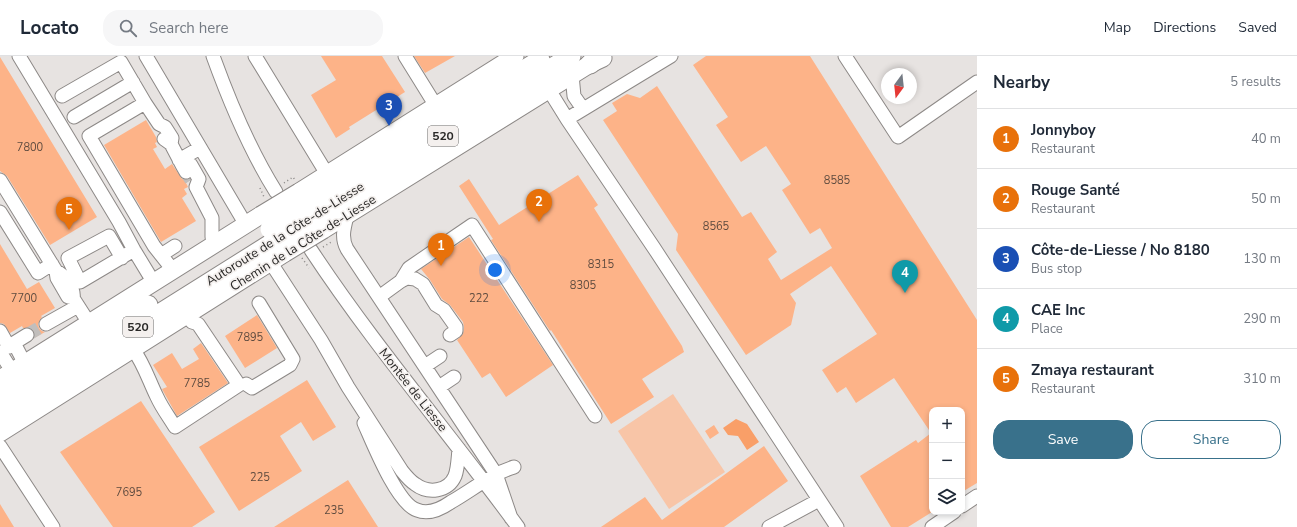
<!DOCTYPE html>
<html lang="en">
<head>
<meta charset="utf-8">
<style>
	:root { --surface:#fff; --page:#f6f6f7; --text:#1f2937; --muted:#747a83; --line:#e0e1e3; --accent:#39718b }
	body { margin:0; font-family:"Nunito Sans",sans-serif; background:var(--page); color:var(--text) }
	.controls { position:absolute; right:12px; bottom:12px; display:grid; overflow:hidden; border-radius:8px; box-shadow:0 2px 6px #0003 }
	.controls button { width:36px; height:36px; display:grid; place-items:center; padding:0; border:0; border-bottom:1px solid var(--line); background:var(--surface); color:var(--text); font:20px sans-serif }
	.compass { position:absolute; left:881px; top:12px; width:36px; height:36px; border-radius:50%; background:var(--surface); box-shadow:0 2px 6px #0003; rotate:195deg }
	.you { position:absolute; left:495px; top:214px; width:14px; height:14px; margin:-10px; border:3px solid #fff; border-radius:50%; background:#1a73e8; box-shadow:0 0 0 6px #1a73e833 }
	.badge { display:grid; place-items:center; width:26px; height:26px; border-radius:50%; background:var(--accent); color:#fff; font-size:13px; font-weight:700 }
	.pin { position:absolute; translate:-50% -33px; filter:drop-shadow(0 1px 2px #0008) }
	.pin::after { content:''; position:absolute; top:21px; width:14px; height:12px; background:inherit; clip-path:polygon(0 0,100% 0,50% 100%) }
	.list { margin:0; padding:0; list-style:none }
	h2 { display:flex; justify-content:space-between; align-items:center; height:52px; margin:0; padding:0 16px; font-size:17px }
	h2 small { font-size:13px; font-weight:400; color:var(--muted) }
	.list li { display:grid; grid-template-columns:26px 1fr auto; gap:12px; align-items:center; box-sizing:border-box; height:60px; padding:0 16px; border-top:1px solid var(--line) }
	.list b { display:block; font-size:15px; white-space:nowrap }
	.list p { margin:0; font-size:13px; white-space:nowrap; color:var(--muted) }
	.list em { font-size:13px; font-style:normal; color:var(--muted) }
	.actions { display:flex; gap:8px; padding:12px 16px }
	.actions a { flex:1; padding:9px 0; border:1px solid var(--accent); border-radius:16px; text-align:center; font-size:14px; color:var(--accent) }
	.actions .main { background:var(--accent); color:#fff }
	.icon { flex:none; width:22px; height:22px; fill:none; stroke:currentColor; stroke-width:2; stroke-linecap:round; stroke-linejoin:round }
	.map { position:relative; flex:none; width:977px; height:471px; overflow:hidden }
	header { display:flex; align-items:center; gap:24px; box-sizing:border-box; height:56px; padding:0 20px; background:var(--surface); border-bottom:1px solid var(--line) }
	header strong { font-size:19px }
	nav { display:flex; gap:22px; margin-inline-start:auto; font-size:14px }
	.search { width:280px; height:36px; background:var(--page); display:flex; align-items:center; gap:10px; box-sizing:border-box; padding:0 14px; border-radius:16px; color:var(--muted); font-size:15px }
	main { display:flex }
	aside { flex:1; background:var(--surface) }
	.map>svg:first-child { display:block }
	.green { fill:#f8c5a7 }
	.water { fill:#f99f68 }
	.building { fill:#fdb388 }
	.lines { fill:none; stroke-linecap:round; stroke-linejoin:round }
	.minor-tunnel { stroke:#c1bebc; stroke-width:13; stroke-dasharray:13 6; stroke-linecap:butt }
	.minor-casing { stroke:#8d8987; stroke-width:15 }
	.major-casing { stroke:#8d8987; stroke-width:19 }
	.highway-casing { stroke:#8d8987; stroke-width:21 }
	.path { stroke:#8b8987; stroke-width:1.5; stroke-dasharray:1 3; stroke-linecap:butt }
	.minor { stroke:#fff; stroke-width:13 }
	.major { stroke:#fff; stroke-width:17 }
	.highway { stroke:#fff; stroke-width:19 }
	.major-bridge-casing { stroke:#8d8987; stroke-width:19; stroke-linecap:butt }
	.highway-bridge-casing { stroke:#8d8987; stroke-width:21; stroke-linecap:butt }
	.major-bridge { stroke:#fff; stroke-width:17 }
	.highway-bridge { stroke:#fff; stroke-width:19 }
	.labels { text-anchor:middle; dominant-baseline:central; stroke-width:3.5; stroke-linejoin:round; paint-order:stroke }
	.number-label { font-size:11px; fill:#5e4b3f }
	.shield { fill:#f4f0ee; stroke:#666463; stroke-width:1 }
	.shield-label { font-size:12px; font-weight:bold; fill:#292827 }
	.street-label { font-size:13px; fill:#292827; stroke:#f4f0ee }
</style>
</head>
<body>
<header>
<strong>Locato</strong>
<div class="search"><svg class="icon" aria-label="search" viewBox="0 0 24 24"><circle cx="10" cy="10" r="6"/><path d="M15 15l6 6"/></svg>Search here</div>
<nav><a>Map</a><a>Directions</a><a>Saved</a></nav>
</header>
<main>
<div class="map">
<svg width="977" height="471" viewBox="0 0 977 471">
	<rect width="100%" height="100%" fill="#e7e3e1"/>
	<path class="green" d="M 673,338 L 725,416 L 669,453 L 618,375 Z"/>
	<path class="water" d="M 736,363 L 747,368 L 759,386 L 747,394 L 738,380 L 728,379 L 723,372 Z"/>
	<path class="building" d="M 321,0 L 382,0 L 405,36 L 349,71 L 350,73 L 336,82 L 311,39 L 336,24 Z
		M 414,0 L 455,0 L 425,17 Z
		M 706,0 L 810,0 L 977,264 L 977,427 L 962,436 L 962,354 L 932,354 L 932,456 L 908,471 L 891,471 L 860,420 L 916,384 L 918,387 L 931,377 L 894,322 L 856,347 L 846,331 L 837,337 L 822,314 L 877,278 L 831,210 L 790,238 L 796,247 L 791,269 L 746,299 L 676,194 L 678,178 L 603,64 L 617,55 L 612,47 L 627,38 L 640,42 L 657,30 L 742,161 L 751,156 L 777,196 L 768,203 L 781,224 L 832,192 L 820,172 L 810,178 L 782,134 L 791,128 L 766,90 L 741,106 L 716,69 L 728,61 L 693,9 Z
		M 0,1 L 97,161 L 50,189 L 7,120 L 0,115 Z
		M 146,64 L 156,81 L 157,86 L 155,87 L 157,91 L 153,93 L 165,113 L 172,108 L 182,123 L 190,124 L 186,127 L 188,131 L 184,133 L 187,138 L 182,142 L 196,165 L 161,186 L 104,89 Z
		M 578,119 L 598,149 L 594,152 L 682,290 L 684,296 L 642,323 L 654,341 L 611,368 L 551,274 L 550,275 L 491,184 L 493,183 L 459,130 L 469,123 L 499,169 Z
		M 469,181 L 553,309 L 506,341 L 490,317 L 482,322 L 457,284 L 463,278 L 464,271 L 463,266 L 450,249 L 442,243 L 430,224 L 421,213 Z
		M 0,188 L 27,233 L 39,226 L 55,252 L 41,260 L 42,261 L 38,268 L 39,272 L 42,275 L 45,276 L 34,282 L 34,275 L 30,272 L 23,272 L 22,270 L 10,277 L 4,268 L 0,267 Z
		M 257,259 L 277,292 L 245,312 L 225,280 Z
		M 201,287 L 228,327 L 177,360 L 162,333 L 167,331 L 153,309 L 172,297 L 182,313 L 199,303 L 193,293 Z
		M 307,324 L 336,371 L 313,385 L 301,366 L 280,380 L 302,415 L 239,455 L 199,391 Z
		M 141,345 L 215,456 L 192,471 L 113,471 L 60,396 Z
		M 714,369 L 719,377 L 710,383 L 705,375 Z
		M 764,390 L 788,425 L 724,471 L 601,471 L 645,441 L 662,464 Z
		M 348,424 L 378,471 L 274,471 Z
		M 0,448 L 14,471 L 0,471 Z"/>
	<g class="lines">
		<path class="minor-tunnel" d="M 186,116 L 191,124
			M 27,279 L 46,268"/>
		<g class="minor-casing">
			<path id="minor" d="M 19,0 L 119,166 L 134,194 L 154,227
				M 146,0 L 246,169
				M 213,0 C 230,47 249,93 276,136
				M 255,0 L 327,118
				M 405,0 L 436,50
				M 845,0 L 898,81 L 977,26
				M 572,19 L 574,40 L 583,53
				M 549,34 L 567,63 L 654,192 L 837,471
				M 62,40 L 121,6 L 145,47
				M 74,61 L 133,26
				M 567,63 L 671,0
				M 164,83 L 171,88 L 182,109
				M 171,88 L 172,82 L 165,71 L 159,68 L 145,47 L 89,80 L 154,190 L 173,214
				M 179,104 L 200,92
				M 186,116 L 182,109 L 191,109 L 199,123 L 196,131 L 212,162 L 212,181 L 216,187
				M 0,124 L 56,215
				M 0,156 L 38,217 L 52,208
				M 347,160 C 344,172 341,182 347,193 L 496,418 L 511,462
				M 311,194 C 375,291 450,378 518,471
				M 161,199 L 175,190
				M 122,202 L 109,180 L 68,202 L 80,226 L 134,194
				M 271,207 L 321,284 L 348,331 L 402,415 C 406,420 410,425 415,428 C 428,438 448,436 455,420 C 458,412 458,402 459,393
				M 401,225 L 409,212 L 472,169 L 595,360
				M 379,241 L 401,225 L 407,222 L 415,223 L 423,228 L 436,249 L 444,254 L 456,271 L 456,275 L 450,279
				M 73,242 L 68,241 L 57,222 L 56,215 C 65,219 75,233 73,242 L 89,267
				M 46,268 L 78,250
				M 0,275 L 9,291 L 14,287
				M 133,293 C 144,308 149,325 157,341 C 162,352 169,361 175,371 L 239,329 L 198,268 L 192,266 L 187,260
				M 0,296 L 12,315
				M 25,308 L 14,287 L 27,279
				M 425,310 L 440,300
				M 246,328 L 252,332 L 290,309 L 293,303 L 259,247
				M 439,331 L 454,321
				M 364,367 C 373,387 397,448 417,454 C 429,459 441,453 451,446 C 472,434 491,418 514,411
				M 0,390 L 53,471
				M 962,450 L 977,440
				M 769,471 L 819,444
				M 932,471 L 954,456"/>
		</g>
		<g class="major-casing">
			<path id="major" d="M 299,136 L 515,0
				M 323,174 L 590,8 L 603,2
				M 0,323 L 261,159
				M 0,377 L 285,197"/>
		</g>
		<g class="highway-casing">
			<path id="highway" d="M 590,8 L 600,0
				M 307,149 L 540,4
				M 315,160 L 571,0
				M 0,342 L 148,249
				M 0,358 L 277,184"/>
		</g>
		<path class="path" d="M 284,127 L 293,121 L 295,124
			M 260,132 L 264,141
			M 323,191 L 333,185
			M 302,202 L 309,212"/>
		<use href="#minor" class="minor"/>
		<use href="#major" class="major"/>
		<use href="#highway" class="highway"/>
		<g class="major-bridge-casing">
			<path id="major-bridge" d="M 261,159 L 299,136
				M 285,197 L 323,174"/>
		</g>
		<g class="highway-bridge-casing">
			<path id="highway-bridge" d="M 270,173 L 307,149
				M 277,184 L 315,160"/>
		</g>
		<use href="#major-bridge" class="major-bridge"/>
		<use href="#highway-bridge" class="highway-bridge"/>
	</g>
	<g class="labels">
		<g class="number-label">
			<text x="30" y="91">7800</text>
			<text x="837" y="124">8585</text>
			<text x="716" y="170">8565</text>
			<text x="601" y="208">8315</text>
			<text x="583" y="229">8305</text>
			<text x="24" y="242">7700</text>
			<text x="479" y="242">222</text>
			<text x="250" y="281">7895</text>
			<text x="197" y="327">7785</text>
			<text x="260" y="421">225</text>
			<text x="129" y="436">7695</text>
			<text x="334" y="454">235</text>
		</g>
		<g class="shield">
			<rect x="428" y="70" width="30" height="20" rx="3"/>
			<rect x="123" y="261" width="30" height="20" rx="3"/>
		</g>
		<g class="shield-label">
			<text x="443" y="80">520</text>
			<text x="138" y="271">520</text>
		</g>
		<g class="street-label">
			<text transform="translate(285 178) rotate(-32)">Autoroute de la Côte-de-Liesse</text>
			<text transform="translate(303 187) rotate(-32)">Chemin de la Côte-de-Liesse</text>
			<text transform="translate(413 334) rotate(52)">Montée de Liesse</text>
		</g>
	</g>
</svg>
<div class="controls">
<button>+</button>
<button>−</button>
<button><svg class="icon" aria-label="layers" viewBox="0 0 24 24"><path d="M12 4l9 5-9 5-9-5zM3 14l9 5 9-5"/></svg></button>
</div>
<svg class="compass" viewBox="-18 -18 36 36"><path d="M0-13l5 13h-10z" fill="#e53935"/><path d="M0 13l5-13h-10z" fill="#747a83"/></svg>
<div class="you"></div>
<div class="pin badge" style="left:441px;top:210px;background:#e8710a">1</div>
<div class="pin badge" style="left:539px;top:166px;background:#e8710a">2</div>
<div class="pin badge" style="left:389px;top:70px;background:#1a4fb4">3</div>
<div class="pin badge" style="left:905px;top:237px;background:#0f9aa8">4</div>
<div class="pin badge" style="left:69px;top:174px;background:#e8710a">5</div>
</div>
<aside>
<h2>Nearby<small>5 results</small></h2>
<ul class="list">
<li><span class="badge" style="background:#e8710a">1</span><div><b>Jonnyboy</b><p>Restaurant</p></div><em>40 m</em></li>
<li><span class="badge" style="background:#e8710a">2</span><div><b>Rouge Santé</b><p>Restaurant</p></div><em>50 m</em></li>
<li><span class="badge" style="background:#1a4fb4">3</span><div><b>Côte-de-Liesse / No 8180</b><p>Bus stop</p></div><em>130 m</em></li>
<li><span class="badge" style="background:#0f9aa8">4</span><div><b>CAE Inc</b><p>Place</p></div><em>290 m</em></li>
<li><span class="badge" style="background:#e8710a">5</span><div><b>Zmaya restaurant</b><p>Restaurant</p></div><em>310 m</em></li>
</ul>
<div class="actions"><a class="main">Save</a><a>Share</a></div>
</aside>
</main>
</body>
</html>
